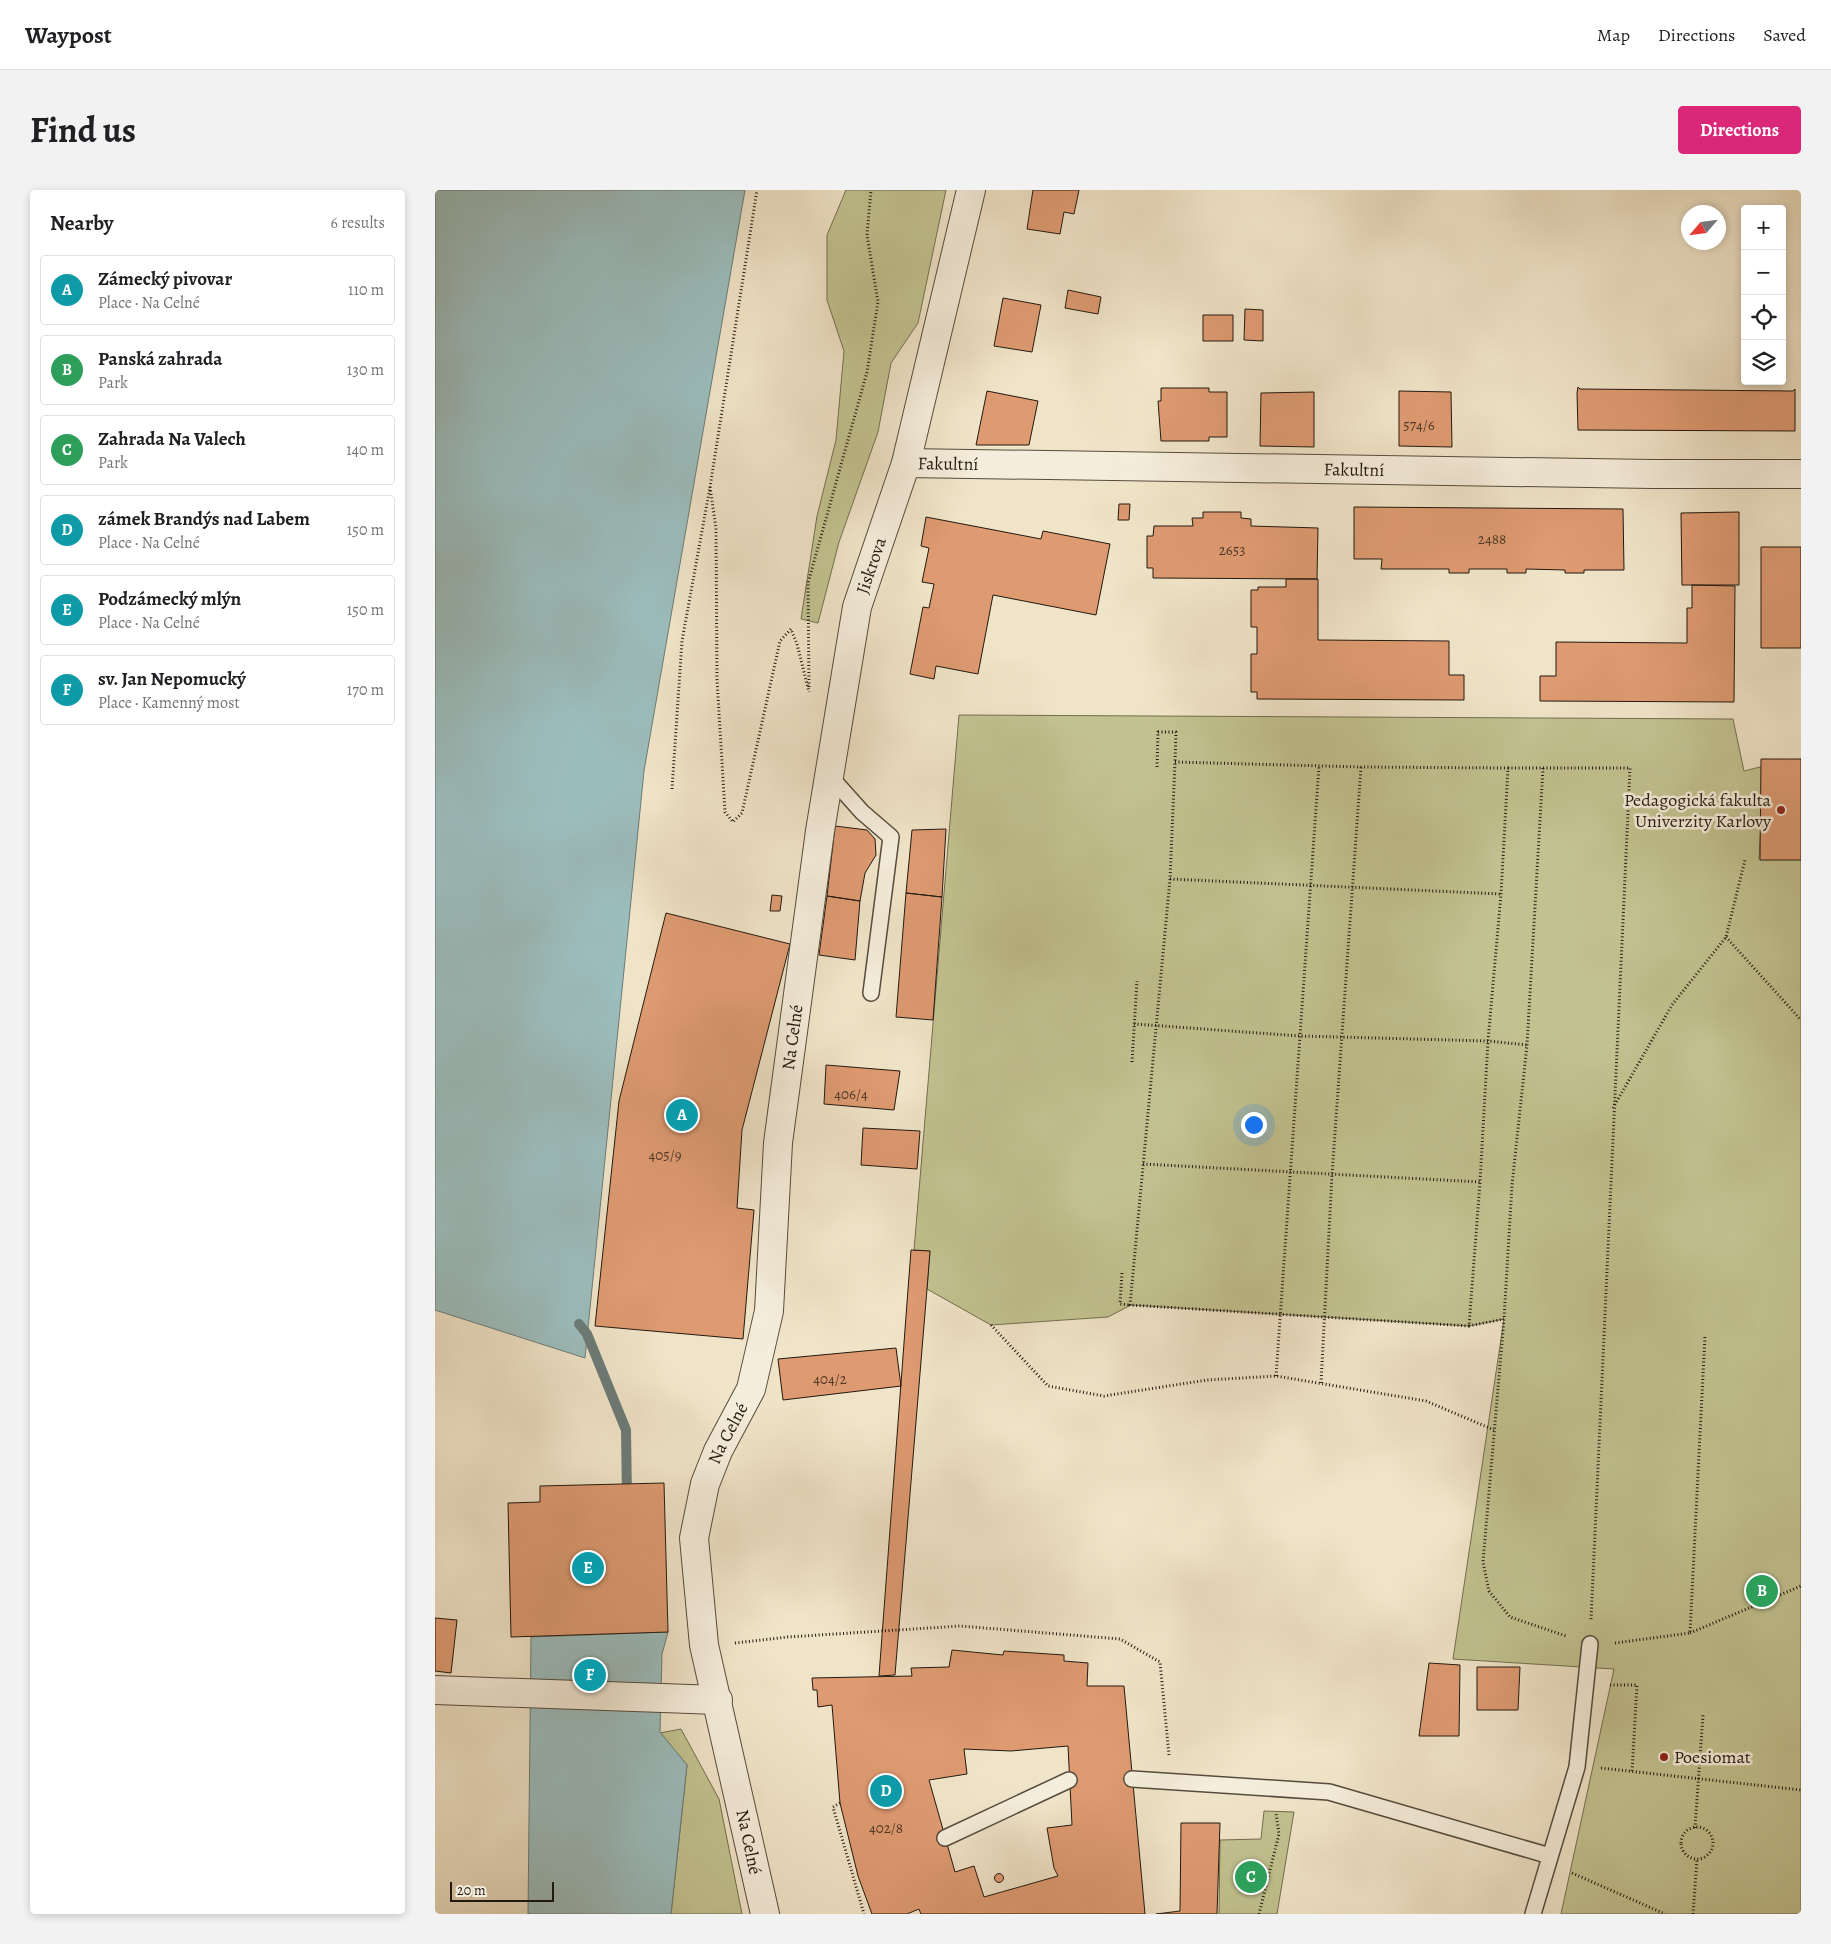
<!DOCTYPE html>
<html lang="en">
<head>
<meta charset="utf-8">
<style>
	:root { --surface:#fff; --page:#f2f2f2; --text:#202124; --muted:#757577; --line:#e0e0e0; --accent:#db2777 }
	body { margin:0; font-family:Alegreya,serif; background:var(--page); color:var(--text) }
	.controls { position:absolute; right:15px; top:15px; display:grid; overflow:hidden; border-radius:5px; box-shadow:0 2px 8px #0003 }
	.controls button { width:45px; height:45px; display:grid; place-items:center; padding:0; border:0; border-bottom:1px solid var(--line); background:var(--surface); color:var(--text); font:25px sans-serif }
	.compass { position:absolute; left:1246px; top:15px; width:45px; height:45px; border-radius:50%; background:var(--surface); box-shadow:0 2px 8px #0003; rotate:242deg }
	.scale { position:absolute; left:15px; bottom:12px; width:104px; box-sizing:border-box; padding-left:5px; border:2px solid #221910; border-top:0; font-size:14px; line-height:18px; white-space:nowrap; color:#221910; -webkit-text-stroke:4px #f5eddb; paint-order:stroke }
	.you { position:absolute; left:818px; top:934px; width:18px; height:18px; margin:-12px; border:4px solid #fff; border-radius:50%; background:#1a73e8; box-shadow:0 0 0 8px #1a73e833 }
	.badge { display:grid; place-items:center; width:32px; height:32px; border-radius:50%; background:var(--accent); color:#fff; font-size:16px; font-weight:700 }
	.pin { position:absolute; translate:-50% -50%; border:2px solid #fff; box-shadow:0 1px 5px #0006 }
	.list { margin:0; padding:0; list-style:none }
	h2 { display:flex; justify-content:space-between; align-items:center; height:65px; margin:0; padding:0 20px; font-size:21px }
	h2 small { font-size:16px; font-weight:400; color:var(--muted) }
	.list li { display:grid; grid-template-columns:32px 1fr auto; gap:15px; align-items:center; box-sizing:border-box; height:70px; margin:0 10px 10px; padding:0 10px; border:1px solid var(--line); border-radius:5px }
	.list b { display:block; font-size:19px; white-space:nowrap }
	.list p { margin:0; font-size:16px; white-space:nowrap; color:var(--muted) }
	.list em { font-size:16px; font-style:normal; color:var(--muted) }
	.icon { flex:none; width:28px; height:28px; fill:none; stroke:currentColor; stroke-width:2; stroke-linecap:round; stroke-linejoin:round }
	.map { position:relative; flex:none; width:1366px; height:1724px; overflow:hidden; border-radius:5px }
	header { display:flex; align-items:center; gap:30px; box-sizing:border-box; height:70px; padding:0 25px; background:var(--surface); border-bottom:1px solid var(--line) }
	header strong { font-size:24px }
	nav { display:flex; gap:28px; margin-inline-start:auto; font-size:18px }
	.intro { display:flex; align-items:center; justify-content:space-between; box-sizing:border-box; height:120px; padding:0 30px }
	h1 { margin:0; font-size:35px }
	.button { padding:12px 22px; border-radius:5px; background:var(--accent); color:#fff; font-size:18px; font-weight:700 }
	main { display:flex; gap:30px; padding:0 30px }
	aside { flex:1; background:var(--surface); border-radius:5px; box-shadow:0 2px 8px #0003 }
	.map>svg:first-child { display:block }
	.green { fill:#c2c290; stroke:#726e50 }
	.water { fill:#9cbdbd; stroke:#6b7b78 }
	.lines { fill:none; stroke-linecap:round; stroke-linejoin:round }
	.stream { stroke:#6b7b78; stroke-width:10 }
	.building { fill:#de9a71; stroke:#221910; fill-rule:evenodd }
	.lane-casing { stroke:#564c3e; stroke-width:18 }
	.street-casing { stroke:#564c3e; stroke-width:30 }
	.path { stroke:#221910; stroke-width:3; stroke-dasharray:1 2.5; stroke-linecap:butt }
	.lane { stroke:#f5eddb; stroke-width:15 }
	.street { stroke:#f5eddb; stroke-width:28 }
	.poi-dot { fill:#8f2418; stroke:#f5eddb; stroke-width:2 }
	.labels { text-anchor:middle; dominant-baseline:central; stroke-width:5; stroke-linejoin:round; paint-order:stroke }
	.number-label { font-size:15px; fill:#513928 }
	.street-label { font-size:18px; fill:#221910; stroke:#f5eddb }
	.poi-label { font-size:18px; fill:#221910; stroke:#f5eddb; text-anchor:end }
</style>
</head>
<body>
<header>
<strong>Waypost</strong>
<nav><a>Map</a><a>Directions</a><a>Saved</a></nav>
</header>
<div class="intro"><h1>Find us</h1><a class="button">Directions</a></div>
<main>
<aside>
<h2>Nearby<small>6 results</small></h2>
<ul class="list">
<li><span class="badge" style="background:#0f9aa8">A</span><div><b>Zámecký pivovar</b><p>Place · Na Celné</p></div><em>110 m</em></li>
<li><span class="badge" style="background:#2e9e5b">B</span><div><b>Panská zahrada</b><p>Park</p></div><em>130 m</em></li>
<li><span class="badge" style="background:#2e9e5b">C</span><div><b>Zahrada Na Valech</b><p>Park</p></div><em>140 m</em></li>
<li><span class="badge" style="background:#0f9aa8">D</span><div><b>zámek Brandýs nad Labem</b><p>Place · Na Celné</p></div><em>150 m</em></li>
<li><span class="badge" style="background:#0f9aa8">E</span><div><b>Podzámecký mlýn</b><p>Place · Na Celné</p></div><em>150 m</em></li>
<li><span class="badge" style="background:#0f9aa8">F</span><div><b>sv. Jan Nepomucký</b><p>Place · Kamenný most</p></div><em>170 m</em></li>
</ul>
</aside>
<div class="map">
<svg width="1366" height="1724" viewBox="0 0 1366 1724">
	<rect width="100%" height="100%" fill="#f0e4c8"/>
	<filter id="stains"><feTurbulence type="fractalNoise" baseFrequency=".004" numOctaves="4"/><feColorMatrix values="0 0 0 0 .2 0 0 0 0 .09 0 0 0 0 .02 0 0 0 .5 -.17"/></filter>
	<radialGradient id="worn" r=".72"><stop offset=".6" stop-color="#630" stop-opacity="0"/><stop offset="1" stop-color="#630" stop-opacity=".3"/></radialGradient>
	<path class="green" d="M 411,0 L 511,0 L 483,133 L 456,173 L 443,242 L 404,352 L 383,433 L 366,429 L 382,326 L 401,250 L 409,161 L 392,110 L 392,45 Z
		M 524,525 L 1298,529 L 1309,581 L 1329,576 L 1324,669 L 1366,669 L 1366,1724 L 1126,1724 L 1179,1479 L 1018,1469 L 1069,1129 L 1034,1136 L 696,1115 L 673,1127 L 556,1135 L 492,1099 L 495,1061 L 479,1060 Z
		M 246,1539 L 284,1609 L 307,1724 L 236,1724 L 252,1575 L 225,1543 Z
		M 829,1621 L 859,1622 L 842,1724 L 784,1724 L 785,1650 L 826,1649 Z"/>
	<path class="water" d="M 0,0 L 310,0 L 209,581 L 150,1168 L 0,1120 Z
		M 233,1442 L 227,1464 L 225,1542 L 252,1575 L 236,1724 L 93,1724 L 96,1447 Z"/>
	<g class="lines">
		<path class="stream" d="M 144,1134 L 152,1144 L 191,1240 L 192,1307"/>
	</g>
	<path class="building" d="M 598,0 L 644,0 L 639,24 L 629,22 L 625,44 L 592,39 Z
		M 633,100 L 666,107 L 663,124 L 630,118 Z
		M 568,108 L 606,115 L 597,162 L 559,156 Z
		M 810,119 L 828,120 L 828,151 L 809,150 Z
		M 768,125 L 798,125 L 798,151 L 768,151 Z
		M 1143,197 L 1145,199 L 1358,201 L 1360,199 L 1360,241 L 1143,240 L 1142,203 Z
		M 726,198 L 774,198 L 774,202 L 792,202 L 792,247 L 774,247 L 774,251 L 726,251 L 723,211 L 726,211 Z
		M 552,201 L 603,211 L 594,255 L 541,255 Z
		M 964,201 L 1016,202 L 1017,257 L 964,256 Z
		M 879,202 L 879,257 L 825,256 L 826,203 Z
		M 684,314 L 695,314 L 694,330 L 683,330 Z
		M 919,317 L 1188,319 L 1189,380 L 1149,380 L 1149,383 L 1130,383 L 1130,380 L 1091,379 L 1091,383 L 1072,383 L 1072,379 L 1034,379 L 1034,383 L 1014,383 L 1014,379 L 946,379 L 947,369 L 919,369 Z
		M 768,322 L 806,322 L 806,328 L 816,329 L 816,336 L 883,338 L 882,389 L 718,388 L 718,378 L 712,378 L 712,346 L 718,346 L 719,336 L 758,336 L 757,328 L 768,328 Z
		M 1304,322 L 1304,395 L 1247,395 L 1246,323 Z
		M 491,327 L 606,349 L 608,341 L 675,354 L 661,425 L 558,405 L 543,484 L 501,476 L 499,489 L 475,484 L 488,417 L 494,418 L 499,394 L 487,392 L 494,358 L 486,356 Z
		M 1326,357 L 1366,357 L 1366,458 L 1326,458 Z
		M 851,389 L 883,389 L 883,450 L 1014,451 L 1014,485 L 1029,485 L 1029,510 L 822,509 L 822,502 L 816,502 L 816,464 L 822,464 L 822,437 L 816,437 L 816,400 L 823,400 L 823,397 L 851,397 Z
		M 1257,395 L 1300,396 L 1299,512 L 1105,511 L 1105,486 L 1121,486 L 1121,452 L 1252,453 L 1252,418 L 1257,418 Z
		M 1326,569 L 1366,569 L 1366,670 L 1325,670 Z
		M 400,636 L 432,640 L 440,649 L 441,665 L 430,683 L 425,711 L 392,706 Z
		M 511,639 L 507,707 L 471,703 L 477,640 Z
		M 471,703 L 507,707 L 498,830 L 461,827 Z
		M 337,705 L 347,706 L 345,721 L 335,721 Z
		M 392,706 L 425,711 L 420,770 L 384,765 Z
		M 231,723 L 355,754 L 307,940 L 302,1018 L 319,1020 L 308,1149 L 160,1136 L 184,911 Z
		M 391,875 L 465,881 L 459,920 L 389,914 Z
		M 428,938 L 485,941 L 482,979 L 426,975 Z
		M 476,1060 L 495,1061 L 492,1099 L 460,1485 L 444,1486 Z
		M 461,1158 L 466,1196 L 348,1210 L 343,1169 Z
		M 229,1293 L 233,1442 L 76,1447 L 73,1313 L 105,1312 L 105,1296 Z
		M 0,1428 L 22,1430 L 16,1483 L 0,1481 Z
		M 517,1460 L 568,1465 L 569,1461 L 629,1465 L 629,1471 L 653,1473 L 652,1496 L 689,1496 L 710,1724 L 486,1724 L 484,1719 L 472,1724 L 437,1724 L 423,1686 L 405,1613 L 397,1515 L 383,1517 L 382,1500 L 378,1500 L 377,1488 L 477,1486 L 476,1478 L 514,1477 ZM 633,1556 L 637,1635 L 612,1638 L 619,1678 L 623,1686 L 549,1707 L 539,1676 L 520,1682 L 494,1590 L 532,1584 L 529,1559 L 576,1561 Z
		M 994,1473 L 1025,1475 L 1024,1546 L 984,1546 Z
		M 1042,1477 L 1085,1477 L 1083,1520 L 1042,1520 Z
		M 746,1633 L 785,1633 L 782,1724 L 721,1724 L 745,1721 Z
		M559.5 1688a4.5 4.5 0 1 1 9 0a4.5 4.5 0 1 1-9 0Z"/>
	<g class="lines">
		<g class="lane-casing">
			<path id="lane" d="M 393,584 L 427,622 L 456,647 L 436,803
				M 697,1589 L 894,1602 L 1115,1666
				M 510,1648 L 634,1590
				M 1098,1724 L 1142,1577 L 1155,1454"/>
		</g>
		<g class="street-casing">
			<g id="street">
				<path id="s1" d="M 471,273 L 1218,284 L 1366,284"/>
				<path d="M 0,1500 L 283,1510"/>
				<path id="s2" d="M 330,1724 L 269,1455 L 259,1348 L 270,1294 L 283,1261 L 316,1199 L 334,1121 L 343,953 L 385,641 L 422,417 L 471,273 L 536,0"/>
			</g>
		</g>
		<path class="path" d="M 275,297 L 281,338 L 282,489 L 290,622 L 298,632 L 307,623 L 345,451 L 356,439 L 362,454 L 374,502
			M 374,497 L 373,393 L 432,182 L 443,112 L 432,45 L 436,0
			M 740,572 L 926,577 L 1073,578 L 1066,704 L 1053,851 L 1045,992 L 1034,1136 L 695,1115 L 735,689 Z
			M 722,577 L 723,542 L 741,542 L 740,572
			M 1073,578 L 1195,578 L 1156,1430
			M 1108,578 L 1092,855 L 1077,995 L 1069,1129 L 1048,1372 L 1054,1401 L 1075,1427 L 1131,1446
			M 237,599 L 247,451 L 275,297 L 322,0
			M 735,689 L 1066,704
			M 1291,747 L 1366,830
			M 699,834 L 865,846 L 1053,851 L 1092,855
			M 697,872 L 702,791
			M 1178,918 L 1237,815 L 1291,747 L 1310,670
			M 708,974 L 1045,992
			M 687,1083 L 685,1114 L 695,1115
			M 556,1135 L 613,1196 L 669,1206 L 772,1190 L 841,1186 L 991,1211 L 1059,1240
			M 1034,1136 L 1069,1129
			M 841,1186 L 884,576
			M 886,1193 L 897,985 L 926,577
			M 1255,1443 L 1366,1396
			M 300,1453 L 353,1447 L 525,1436 L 685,1449 L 725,1472 L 734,1565
			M 1180,1453 L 1255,1443 L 1270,1145
			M 1175,1495 L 1202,1495 L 1197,1582
			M 1166,1578 L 1366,1600
			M 405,1613 L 398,1617 L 429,1724
			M1246 1653a16 16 0 1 1 32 0a16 16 0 1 1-32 0Z
			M 1260,1638 L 1268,1525
			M 1137,1683 L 1230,1724
			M 824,1724 L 844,1644 L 841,1623
			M 1258,1724 L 1262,1669"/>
		<use href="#lane" class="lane"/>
		<use href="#street" class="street"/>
	</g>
	<g class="poi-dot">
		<circle cx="1346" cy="620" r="5"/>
		<circle cx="1229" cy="1567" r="5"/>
	</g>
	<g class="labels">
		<g class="number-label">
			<text x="984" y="235">574/6</text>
			<text x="1057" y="349">2488</text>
			<text x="797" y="360">2653</text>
			<text x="416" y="904">406/4</text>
			<text x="230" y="965">405/9</text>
			<text x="395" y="1189">404/2</text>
			<text x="451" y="1638">402/8</text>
		</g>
		<g class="street-label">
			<text stroke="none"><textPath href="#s1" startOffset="42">Fakultní</textPath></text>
			<text stroke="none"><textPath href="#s1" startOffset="448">Fakultní</textPath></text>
			<text stroke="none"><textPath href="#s2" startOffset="1378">Jiskrova</textPath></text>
			<text stroke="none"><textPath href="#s2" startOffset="899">Na Celné</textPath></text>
			<text stroke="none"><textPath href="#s2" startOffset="494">Na Celné</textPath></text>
			<text transform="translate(314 1652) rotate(78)">Na Celné</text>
		</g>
		<g class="poi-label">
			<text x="1336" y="610">Pedagogická fakulta<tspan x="1336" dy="21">Univerzity Karlovy</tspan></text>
			<text x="1239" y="1567" text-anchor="start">Poesiomat</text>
		</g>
	</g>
	<rect width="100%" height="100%" filter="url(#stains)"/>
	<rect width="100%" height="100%" fill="url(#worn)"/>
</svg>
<div class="controls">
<button>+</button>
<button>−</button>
<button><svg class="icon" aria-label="locate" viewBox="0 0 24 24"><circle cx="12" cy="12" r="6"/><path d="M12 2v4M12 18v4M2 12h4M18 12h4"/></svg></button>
<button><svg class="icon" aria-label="layers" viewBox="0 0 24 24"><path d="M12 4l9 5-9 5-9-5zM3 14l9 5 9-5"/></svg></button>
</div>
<svg class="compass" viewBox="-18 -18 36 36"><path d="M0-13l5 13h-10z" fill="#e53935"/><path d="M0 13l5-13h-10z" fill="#757577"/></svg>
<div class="scale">20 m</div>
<div class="you"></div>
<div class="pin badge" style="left:247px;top:925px;background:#0f9aa8">A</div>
<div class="pin badge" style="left:1327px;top:1401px;background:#2e9e5b">B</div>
<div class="pin badge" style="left:816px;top:1687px;background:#2e9e5b">C</div>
<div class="pin badge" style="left:451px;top:1601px;background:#0f9aa8">D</div>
<div class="pin badge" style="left:153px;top:1378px;background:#0f9aa8">E</div>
<div class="pin badge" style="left:155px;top:1485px;background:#0f9aa8">F</div>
</div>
</main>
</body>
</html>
